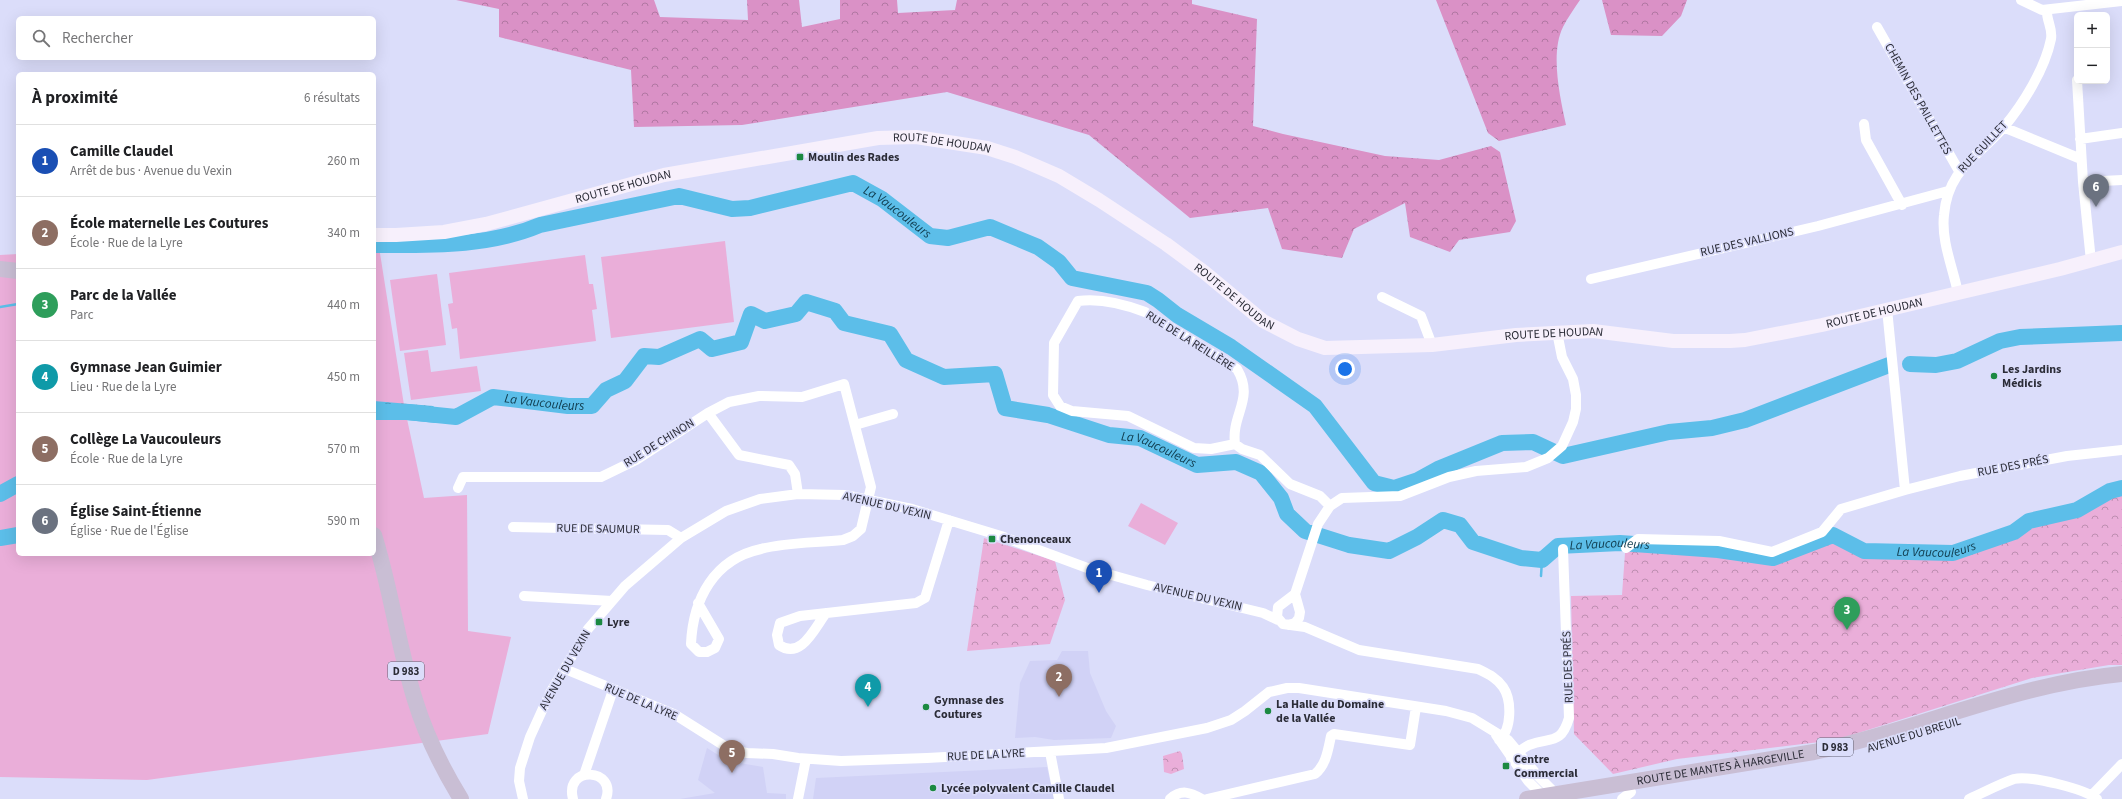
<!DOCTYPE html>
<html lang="fr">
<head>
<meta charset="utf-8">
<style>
	:root { --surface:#fff; --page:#f2f2f2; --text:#202124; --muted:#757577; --line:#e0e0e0; --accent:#b45309 }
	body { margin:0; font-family:"Source Sans 3",sans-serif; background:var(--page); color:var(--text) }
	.controls { position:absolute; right:12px; top:12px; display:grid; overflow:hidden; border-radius:6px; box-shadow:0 4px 16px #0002 }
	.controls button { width:36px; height:36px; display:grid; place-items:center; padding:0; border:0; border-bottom:1px solid var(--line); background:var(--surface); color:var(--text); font:20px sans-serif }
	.you { position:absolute; left:1345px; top:369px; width:14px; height:14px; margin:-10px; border:3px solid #fff; border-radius:50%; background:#1a73e8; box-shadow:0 0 0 6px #1a73e833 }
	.badge { display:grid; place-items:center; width:26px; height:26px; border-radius:50%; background:var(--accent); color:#fff; font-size:13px; font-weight:700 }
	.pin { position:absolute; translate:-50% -33px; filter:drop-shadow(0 1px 2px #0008) }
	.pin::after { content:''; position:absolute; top:21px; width:14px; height:12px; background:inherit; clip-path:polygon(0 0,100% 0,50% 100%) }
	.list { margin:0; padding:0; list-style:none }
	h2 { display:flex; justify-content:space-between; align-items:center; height:52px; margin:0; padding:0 16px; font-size:17px }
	h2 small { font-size:13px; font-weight:400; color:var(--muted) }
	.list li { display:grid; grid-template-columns:26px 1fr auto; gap:12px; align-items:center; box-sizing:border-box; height:72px; padding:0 16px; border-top:1px solid var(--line) }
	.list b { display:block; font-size:15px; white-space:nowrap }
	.list p { margin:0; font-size:13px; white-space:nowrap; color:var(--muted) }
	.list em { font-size:13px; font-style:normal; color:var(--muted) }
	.icon { flex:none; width:22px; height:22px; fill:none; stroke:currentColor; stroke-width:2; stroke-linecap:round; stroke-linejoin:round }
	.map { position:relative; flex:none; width:2122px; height:799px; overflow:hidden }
	.search { position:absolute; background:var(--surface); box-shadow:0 4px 16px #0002; left:16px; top:16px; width:360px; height:44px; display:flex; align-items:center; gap:10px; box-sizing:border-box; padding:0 14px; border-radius:6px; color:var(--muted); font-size:15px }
	.panel { position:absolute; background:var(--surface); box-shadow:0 4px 16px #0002; left:16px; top:72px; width:360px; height:484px; border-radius:6px }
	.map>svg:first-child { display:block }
	.built { fill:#d1d2f6 }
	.green { fill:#eaaed9 }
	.forest { fill:url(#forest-crowns) }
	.park { fill:url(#park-crowns) }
	.water { fill:url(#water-waves) }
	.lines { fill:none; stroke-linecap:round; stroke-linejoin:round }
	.stream { stroke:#5cbee9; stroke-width:2.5 }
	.river { stroke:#5cbee9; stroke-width:16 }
	.street { stroke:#fff; stroke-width:10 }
	.secondary { stroke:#f7f0fc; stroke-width:14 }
	.primary { stroke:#c9bed4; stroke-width:16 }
	.poi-dot { fill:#1b8941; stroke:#dbddfa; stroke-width:1.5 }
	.labels { text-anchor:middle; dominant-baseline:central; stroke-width:3.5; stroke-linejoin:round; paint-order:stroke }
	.shield { fill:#dbddfa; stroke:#606172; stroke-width:1 }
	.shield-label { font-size:11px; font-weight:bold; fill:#2b2c37 }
	.street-label { font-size:12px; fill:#2b2c37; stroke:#dbddfa }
	.poi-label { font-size:12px; font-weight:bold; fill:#2b2c37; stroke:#dbddfa; text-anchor:start }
	.water-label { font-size:13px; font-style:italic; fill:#103c4e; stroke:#dbddfa }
</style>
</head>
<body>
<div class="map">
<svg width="2122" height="799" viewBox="0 0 2122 799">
	<defs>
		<pattern id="forest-crowns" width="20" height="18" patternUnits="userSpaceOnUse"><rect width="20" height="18" fill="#da91c6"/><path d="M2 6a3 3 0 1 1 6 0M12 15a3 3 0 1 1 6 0" fill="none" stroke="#b177a2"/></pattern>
		<pattern id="park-crowns" width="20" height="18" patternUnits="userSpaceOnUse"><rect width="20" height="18" fill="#eaaed9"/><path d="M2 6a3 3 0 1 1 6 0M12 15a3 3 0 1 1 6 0" fill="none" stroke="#be8eb1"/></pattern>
		<pattern id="water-waves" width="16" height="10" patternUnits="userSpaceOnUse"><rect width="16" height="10" fill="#5cbee9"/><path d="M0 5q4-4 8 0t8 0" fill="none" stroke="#4c9bbe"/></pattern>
	</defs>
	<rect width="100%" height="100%" fill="#dbddfa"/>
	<path class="built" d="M 1062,651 L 1088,651 L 1090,673 L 1106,711 L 1116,726 L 1111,738 L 1054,740 L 1035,737 L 1015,738 L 1020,683 L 1030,661 L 1057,660 Z
		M 707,748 L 728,761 L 763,767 L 767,793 L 786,794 L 786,799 L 680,799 L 715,793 L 698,780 Z
		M 1047,767 L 1054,799 L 813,799 L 816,778 Z"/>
	<path class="green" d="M 374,227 L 376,228 L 404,405 L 424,498 L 467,495 L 468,631 L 511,637 L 488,734 L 147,780 L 0,777 L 0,255 L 18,254 L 18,554 L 374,554 Z
		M 725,241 L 734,322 L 611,338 L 601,257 Z
		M 585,255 L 589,284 L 593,284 L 597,309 L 592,310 L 596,341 L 460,359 L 457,328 L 452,329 L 448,304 L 453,303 L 449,273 Z
		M 437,274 L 446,345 L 400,351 L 390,280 Z
		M 428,350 L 431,372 L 477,366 L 481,391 L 411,400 L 404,353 Z
		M 1141,503 L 1178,523 L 1165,545 L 1128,526 Z"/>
	<path class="forest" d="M 456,0 L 654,0 L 660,17 L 748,20 L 747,0 L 799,0 L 802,27 L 840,19 L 840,0 L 897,0 L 898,13 L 955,10 L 957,0 L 1192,0 L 1192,4 L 1257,19 L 1253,126 L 1283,134 L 1385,156 L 1439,160 L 1491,146 L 1500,152 L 1516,221 L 1510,232 L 1459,240 L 1450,252 L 1410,237 L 1405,203 L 1354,229 L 1342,258 L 1282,249 L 1268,208 L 1190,218 L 1089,135 L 947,92 L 742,125 L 634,127 L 631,70 L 499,37 L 499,9 Z
		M 1436,0 L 1580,0 C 1574,9 1568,17 1563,27 C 1550,53 1560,97 1566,125 L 1499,141 L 1488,133 Z
		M 1602,0 L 1687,0 L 1681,16 L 1662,36 L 1611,35 Z"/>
	<path class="park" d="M 2122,488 L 2122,665 L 2109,665 L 2032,678 L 1836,740 L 1677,759 L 1613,774 L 1574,734 L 1571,596 L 1622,595 L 1625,553 L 1639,548 L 1782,558 L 1838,542 L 1868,556 L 1935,554 Z
		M 984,538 L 1055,561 L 1065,600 L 1050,644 L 967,651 Z
		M 1180,751 L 1182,754 L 1184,769 L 1171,774 L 1164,772 L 1163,756 Z"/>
	<path class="water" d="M 374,401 L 433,406 L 440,412 L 436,423 L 387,418 L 374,419 Z
		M 1614,538 L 1627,540 L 1620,544 L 1602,546 L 1603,539 Z"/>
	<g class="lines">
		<path class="stream" d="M 0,307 L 18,304
			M 1541,576 L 1542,560"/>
		<g class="river">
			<path id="s1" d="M 374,245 C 430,245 488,247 540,225 L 679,196 L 732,209 L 750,208 L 853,183 L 882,199 L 930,236 L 948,238 L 990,227 L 1038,247 L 1059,262 L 1072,278 L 1147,293 L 1158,300 L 1177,315 L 1231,347 L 1315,406 L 1374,483 L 1394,488 L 1418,480 L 1438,469 L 1502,443 L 1533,442 L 1563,456 L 1669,432 L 1712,428 L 1745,420 L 1889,365"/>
			<path d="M 1910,364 L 1936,365 L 1957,361 L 2000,341 L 2020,337 L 2122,333"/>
			<path id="s2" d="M 374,412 L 407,412 L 456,417 L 493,397 L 568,406 L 592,406 L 606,390 L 625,381 L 644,356 L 659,357 L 700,339 L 712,349 L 741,342 L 751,314 L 765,321 L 796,314 L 806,302 L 835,311 L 844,323 L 890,334 L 906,360 L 944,377 L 995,374 L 1005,408 L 1048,415 L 1109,435 L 1140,438 L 1197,465 L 1236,462 L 1261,473 L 1281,498 L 1287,514 L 1305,531 L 1349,545 L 1389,551 L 1417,537 L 1443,520 L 1460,525 L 1473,542 L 1521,558 L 1542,560 L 1558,546 L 1620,543 L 1718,550 L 1773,558 L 1833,535 L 1864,551 L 1953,553 L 2014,532 L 2029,521 L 2077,510 L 2110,491 L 2122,488"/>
			<path d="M 0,494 L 18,484"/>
			<path d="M 0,538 L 18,535"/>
		</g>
		<path class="street" d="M 2021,0 L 2042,10 L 2122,1
			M 1877,27 L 1959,171
			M 2077,80 L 2083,182 L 2091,261
			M 1864,124 L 1866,140 L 1902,205
			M 2003,127 L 2081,159
			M 2080,139 L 2122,133
			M 2083,182 L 2122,180
			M 1591,279 L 1818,226 L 1948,191
			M 1958,293 C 1953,268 1941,241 1944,215 C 1948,169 1977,158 2004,127 C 2023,104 2045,69 2051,39 C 2053,28 2046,20 2047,10
			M 1382,297 L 1421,316 L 1432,345
			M 1887,309 L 1905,490
			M 708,413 L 739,455 L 789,465 L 795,474 L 798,494
			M 855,425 L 893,414
			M 1235,444 L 1211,449 L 1194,448 L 1128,416 L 1072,411 L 1060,406 L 1053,395 L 1054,343 L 1078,301 C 1100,298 1124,304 1145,312 L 1237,369 C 1255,399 1231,414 1235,444 L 1242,449 L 1260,455 L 1290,484 L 1320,496 L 1330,506
			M 458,488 L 463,477 L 601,477 L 636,460 L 708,413 L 729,402 L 759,396 L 802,397 L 844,384 L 871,487 L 861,529 L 853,536 L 843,540 C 816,543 787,542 761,549 C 714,559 693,599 691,644 L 699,652 L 707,652 L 715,648 L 719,639 L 698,603
			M 513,527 L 668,530 L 681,538
			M 1626,548 L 1638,539 L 1719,541 L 1772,552 L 1822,532 L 1841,509 L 1905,490 L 1960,476 L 2067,456 L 2122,450
			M 1295,594 L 1278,607 L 1277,617 L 1283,624 L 1305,627 L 1359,650 L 1478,669 C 1488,674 1497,678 1503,687 C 1512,700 1512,730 1499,740
			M 524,596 L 612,601
			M 826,613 C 814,629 801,660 779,645 L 777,635 L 780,623 L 800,616 L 916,603 L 925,598 L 949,520
			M 1289,625 L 1295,623 L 1299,618 L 1300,612 L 1295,594 L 1318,524 L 1330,506 L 1342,498 L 1400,496 L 1449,477 L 1476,471 L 1526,467 L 1548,458 L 1562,446 L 1573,422 L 1576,409 L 1576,395 L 1573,379 L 1562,357 L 1557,332
			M 565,669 L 674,714 L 731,750 L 747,753 L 773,754 L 798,758 L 841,761 L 927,758 L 1106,748 L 1207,728 L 1231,720 L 1245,711 L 1269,692 L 1287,688 L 1299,688 L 1446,711 L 1472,718 L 1508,740 L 1538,776 L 1558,796
			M 1496,735 L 1528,781 L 1546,799
			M 1050,752 L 1059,799
			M 1511,758 C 1517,754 1522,748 1529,745 C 1551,737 1561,745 1569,718 L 1563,549
			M 584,775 L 613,690
			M 2092,795 L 2122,764
			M 523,799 L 519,781 L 520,768 L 530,737 L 550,693 L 588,629 L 625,586 L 681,538 L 726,511 L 760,499 L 798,494 L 845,495 L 912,509 L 1001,536 L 1090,569 L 1147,585 L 1263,613 L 1278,620
			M 573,799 C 564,765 617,768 606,799
			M 798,799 L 806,759
			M 1170,799 C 1181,789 1190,792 1202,799
			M 1207,799 L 1315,774 C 1326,765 1328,750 1331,736 L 1334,734 L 1410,745 L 1416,707
			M 1622,799 L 1631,792
			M 1969,799 C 1983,793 1999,784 2014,779 C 2030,775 2085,789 2097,799"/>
		<path class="secondary" id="s3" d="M 374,235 L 396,235 L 444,232 L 486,224 L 664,175 L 878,138 L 916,137 L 987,148 L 1015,157 L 1059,176 L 1099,200 L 1166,244 L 1204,272 L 1263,321 L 1298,339 L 1325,348 L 1432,345 L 1516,335 L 1593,331 L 1673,341 L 1730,341 L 1745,340 L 1822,325 L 2060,269 L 2122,252"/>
		<g class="primary">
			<path d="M 0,269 L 18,271"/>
			<path d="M 374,535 C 391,589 398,646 415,700 C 426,736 442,768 461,799"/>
			<path id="s4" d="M 1527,799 L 1814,752 C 1918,730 2015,684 2122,674"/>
		</g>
	</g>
	<g class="poi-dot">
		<rect x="796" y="153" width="8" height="8" rx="2"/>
		<circle cx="1994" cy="376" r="4"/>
		<rect x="988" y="535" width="8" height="8" rx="2"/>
		<rect x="595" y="618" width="8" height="8" rx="2"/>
		<circle cx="926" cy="707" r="4"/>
		<circle cx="1268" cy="711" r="4"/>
		<rect x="1502" y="762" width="8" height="8" rx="2"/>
		<circle cx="933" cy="788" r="4"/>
	</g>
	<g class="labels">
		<g class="shield">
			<rect x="388" y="662" width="36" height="18" rx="3"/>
			<rect x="1817" y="738" width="36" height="18" rx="3"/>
		</g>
		<g class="shield-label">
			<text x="406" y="671">D 983</text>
			<text x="1835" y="747">D 983</text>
		</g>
		<g class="street-label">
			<text transform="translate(1918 99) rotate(61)">CHEMIN DES PAILLETTES</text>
			<text stroke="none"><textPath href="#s3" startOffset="579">ROUTE DE HOUDAN</textPath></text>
			<text transform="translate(1983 147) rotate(-47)">RUE GUILLET</text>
			<text stroke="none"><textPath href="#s3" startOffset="255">ROUTE DE HOUDAN</textPath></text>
			<text transform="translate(1747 242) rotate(-13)">RUE DES VALLIONS</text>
			<text stroke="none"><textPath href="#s3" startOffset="915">ROUTE DE HOUDAN</textPath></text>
			<text stroke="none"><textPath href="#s3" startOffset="1574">ROUTE DE HOUDAN</textPath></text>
			<text stroke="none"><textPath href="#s3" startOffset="1250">ROUTE DE HOUDAN</textPath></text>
			<text transform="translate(1190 341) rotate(32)">RUE DE LA REILLÈRE</text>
			<text transform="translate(659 443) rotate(-32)">RUE DE CHINON</text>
			<text transform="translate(2013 466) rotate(-11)">RUE DES PRÉS</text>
			<text transform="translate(887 506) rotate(13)">AVENUE DU VEXIN</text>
			<text transform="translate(598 529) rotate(1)">RUE DE SAUMUR</text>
			<text transform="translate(1198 597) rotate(13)">AVENUE DU VEXIN</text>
			<text transform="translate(1568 667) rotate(-92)">RUE DES PRÉS</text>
			<text transform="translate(565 670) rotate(-60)">AVENUE DU VEXIN</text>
			<text transform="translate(641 702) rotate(23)">RUE DE LA LYRE</text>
			<text transform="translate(1914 735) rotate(-17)">AVENUE DU BREUIL</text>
			<text transform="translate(986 755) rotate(-3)">RUE DE LA LYRE</text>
			<text stroke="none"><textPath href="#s4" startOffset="196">ROUTE DE MANTES À HARGEVILLE</textPath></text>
		</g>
		<g class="poi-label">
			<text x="808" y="157">Moulin des Rades</text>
			<text x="2002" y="369">Les Jardins<tspan x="2002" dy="14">Médicis</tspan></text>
			<text x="1000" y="539">Chenonceaux</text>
			<text x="607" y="622">Lyre</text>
			<text x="934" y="700">Gymnase des<tspan x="934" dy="14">Coutures</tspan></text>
			<text x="1276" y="704">La Halle du Domaine<tspan x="1276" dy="14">de la Vallée</tspan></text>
			<text x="1514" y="759">Centre<tspan x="1514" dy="14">Commercial</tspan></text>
			<text x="941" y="788">Lycée polyvalent Camille Claudel</text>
		</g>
		<g class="water-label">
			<text stroke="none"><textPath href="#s1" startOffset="542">La Vaucouleurs</textPath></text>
			<text stroke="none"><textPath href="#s2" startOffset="176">La Vaucouleurs</textPath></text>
			<text stroke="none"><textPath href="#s2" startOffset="907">La Vaucouleurs</textPath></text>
			<text stroke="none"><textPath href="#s2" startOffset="1422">La Vaucouleurs</textPath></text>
			<text stroke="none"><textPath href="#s2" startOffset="1758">La Vaucouleurs</textPath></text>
		</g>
	</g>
</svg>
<div class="controls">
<button>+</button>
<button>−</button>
</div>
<div class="you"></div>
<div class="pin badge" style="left:1099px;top:593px;background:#1a4fb4">1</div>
<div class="pin badge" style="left:1059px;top:697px;background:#8d6e63">2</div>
<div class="pin badge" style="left:1847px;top:630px;background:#2e9e5b">3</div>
<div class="pin badge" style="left:868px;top:707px;background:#0f9aa8">4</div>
<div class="pin badge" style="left:732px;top:773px;background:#8d6e63">5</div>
<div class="pin badge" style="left:2096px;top:207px;background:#6b7280">6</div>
<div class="search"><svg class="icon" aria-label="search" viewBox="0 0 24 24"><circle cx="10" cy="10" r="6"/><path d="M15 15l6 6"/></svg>Rechercher</div>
<section class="panel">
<h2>À proximité<small>6 résultats</small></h2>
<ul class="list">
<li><span class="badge" style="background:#1a4fb4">1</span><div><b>Camille Claudel</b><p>Arrêt de bus · Avenue du Vexin</p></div><em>260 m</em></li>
<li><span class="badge" style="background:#8d6e63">2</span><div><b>École maternelle Les Coutures</b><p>École · Rue de la Lyre</p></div><em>340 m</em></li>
<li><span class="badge" style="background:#2e9e5b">3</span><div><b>Parc de la Vallée</b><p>Parc</p></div><em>440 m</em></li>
<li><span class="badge" style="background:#0f9aa8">4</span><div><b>Gymnase Jean Guimier</b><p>Lieu · Rue de la Lyre</p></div><em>450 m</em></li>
<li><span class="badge" style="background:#8d6e63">5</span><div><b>Collège La Vaucouleurs</b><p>École · Rue de la Lyre</p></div><em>570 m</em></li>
<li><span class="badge" style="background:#6b7280">6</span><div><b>Église Saint-Étienne</b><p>Église · Rue de l'Église</p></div><em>590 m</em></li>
</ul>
</section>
</div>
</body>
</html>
